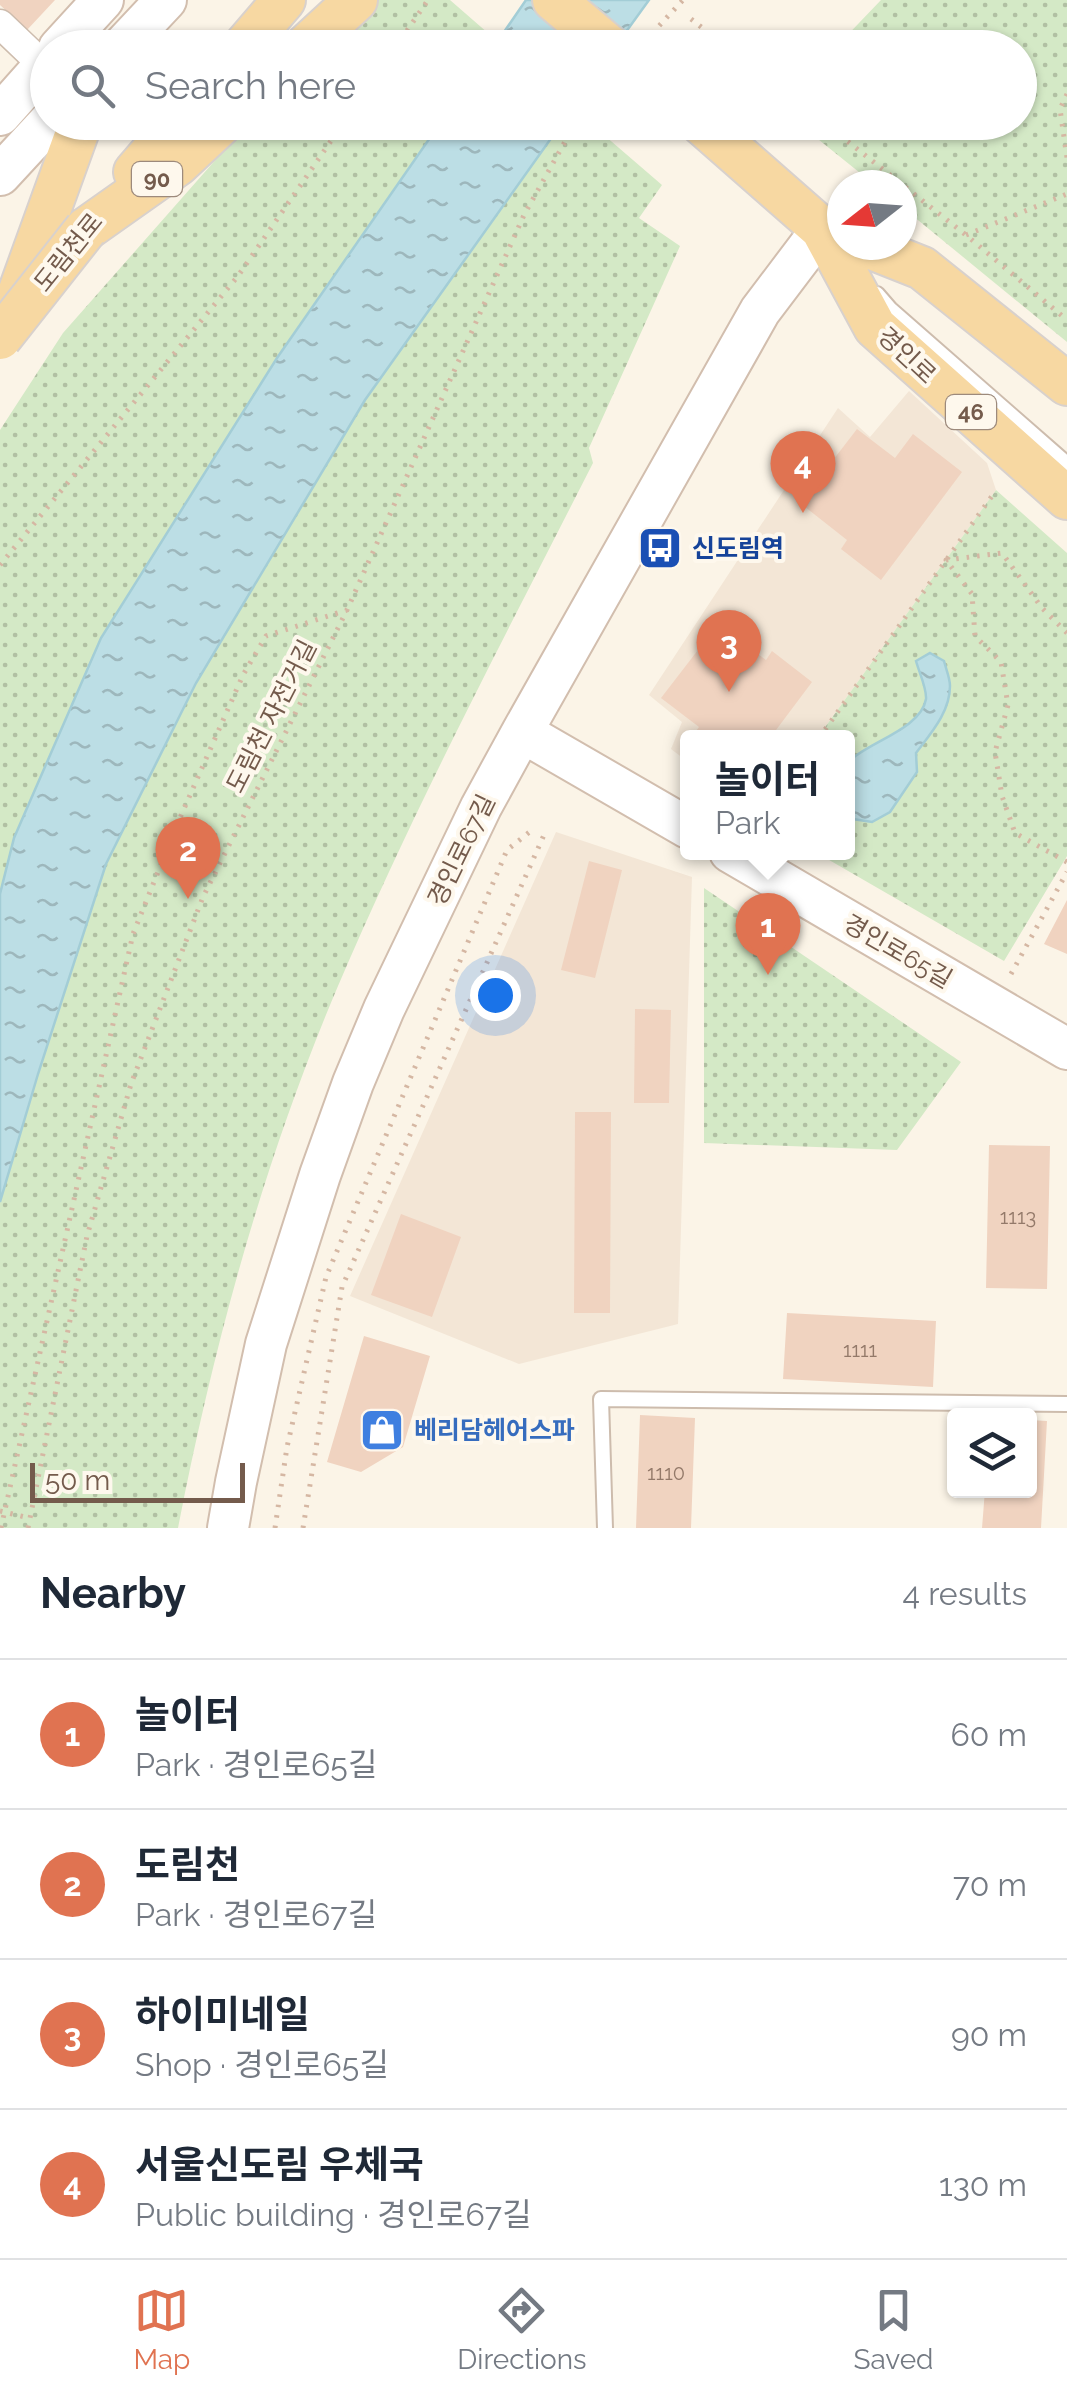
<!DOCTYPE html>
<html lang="en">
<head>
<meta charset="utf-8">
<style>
	:root { --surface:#fff; --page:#f6f6f7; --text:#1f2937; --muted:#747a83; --line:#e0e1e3; --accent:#e07351 }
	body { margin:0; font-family:Raleway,"Noto Sans KR",sans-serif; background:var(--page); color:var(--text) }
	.controls { position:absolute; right:30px; bottom:30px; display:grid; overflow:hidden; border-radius:10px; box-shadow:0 2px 8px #0004 }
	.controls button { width:90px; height:90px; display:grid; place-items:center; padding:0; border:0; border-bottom:2px solid var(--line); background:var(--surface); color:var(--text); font:50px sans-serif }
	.compass { position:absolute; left:827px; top:170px; width:90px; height:90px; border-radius:50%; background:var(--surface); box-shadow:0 2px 8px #0004; rotate:253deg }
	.scale { position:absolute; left:30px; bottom:25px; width:215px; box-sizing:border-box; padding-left:10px; border:5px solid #745b4c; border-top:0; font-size:28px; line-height:35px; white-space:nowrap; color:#745b4c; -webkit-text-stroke:8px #fef8ed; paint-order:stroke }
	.you { position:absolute; left:495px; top:995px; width:35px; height:35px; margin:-25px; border:8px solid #fff; border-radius:50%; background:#1a73e8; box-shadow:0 0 0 15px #1a73e833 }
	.badge { display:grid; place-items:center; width:65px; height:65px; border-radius:50%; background:var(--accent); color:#fff; font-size:32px; font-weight:700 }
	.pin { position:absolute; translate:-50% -82px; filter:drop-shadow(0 2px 5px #0008) }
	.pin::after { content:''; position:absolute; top:52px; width:35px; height:30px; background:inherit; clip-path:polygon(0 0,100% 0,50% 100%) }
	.popup { position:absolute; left:680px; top:730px; width:175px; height:130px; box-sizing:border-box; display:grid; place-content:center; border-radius:10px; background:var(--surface); filter:drop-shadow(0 2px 8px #0005); font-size:32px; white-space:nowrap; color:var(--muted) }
	.popup b { font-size:38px; color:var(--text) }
	.popup::after { content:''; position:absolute; left:50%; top:100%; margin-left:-20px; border:20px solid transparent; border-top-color:var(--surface) }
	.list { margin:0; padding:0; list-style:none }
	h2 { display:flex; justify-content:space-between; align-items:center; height:130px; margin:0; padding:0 40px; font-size:42px }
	h2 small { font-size:32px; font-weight:400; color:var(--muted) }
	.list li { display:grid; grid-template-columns:65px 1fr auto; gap:30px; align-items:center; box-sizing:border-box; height:150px; padding:0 40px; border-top:2px solid var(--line) }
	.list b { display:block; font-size:38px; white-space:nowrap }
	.list p { margin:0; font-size:32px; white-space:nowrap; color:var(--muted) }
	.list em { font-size:32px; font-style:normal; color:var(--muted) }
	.icon { flex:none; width:55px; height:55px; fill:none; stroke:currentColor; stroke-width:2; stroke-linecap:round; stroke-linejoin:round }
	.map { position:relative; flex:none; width:1067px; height:1528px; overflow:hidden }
	.search { position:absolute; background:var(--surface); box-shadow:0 2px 8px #0004; left:30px; right:30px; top:30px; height:110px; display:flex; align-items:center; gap:25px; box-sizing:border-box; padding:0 35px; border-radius:55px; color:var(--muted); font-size:38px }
	.sheet { height:730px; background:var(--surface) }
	nav { display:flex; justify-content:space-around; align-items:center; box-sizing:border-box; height:140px; border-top:2px solid var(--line); background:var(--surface); font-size:28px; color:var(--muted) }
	nav a { display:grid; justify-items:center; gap:5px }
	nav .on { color:var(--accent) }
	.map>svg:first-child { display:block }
	.residential { fill:#f3e6d6 }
	.park { fill:url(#park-dots) }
	.water { fill:url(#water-ripples); stroke:#a3cdd6; stroke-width:2.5 }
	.building { fill:#f0d3c0 }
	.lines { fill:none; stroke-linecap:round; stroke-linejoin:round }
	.lane-casing { stroke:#cdbcad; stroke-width:18 }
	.street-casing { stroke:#cdbcad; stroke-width:31 }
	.secondary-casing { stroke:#d2beae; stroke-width:44 }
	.primary-casing { stroke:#d8d1cd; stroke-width:46 }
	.path { stroke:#d5b7a3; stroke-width:5; stroke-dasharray:2.5 8; stroke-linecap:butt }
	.lane { stroke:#fff; stroke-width:14 }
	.street { stroke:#fff; stroke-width:28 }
	.secondary { stroke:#fff; stroke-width:40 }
	.primary { stroke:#f7d8a2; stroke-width:42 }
	.primary-bridge-casing { stroke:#d8d1cd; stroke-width:46; stroke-linecap:butt }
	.primary-bridge { stroke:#f7d8a2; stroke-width:42 }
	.labels { text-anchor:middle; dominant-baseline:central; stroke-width:8; stroke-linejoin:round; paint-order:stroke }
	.number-label { font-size:20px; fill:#937969 }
	.shield { fill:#fef8ed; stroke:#9d8a7c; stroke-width:2.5 }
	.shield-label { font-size:22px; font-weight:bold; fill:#745b4c }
	.street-label { font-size:25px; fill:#745b4c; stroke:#fef8ed }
	.transit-label { font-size:25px; font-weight:bold; fill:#164399; stroke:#fef8ed; text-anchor:start }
	.shop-label { font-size:25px; font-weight:bold; fill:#366cbe; stroke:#fef8ed; text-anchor:start }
</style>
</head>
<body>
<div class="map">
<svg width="1067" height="1528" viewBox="0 0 1067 1528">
	<defs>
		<pattern id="park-dots" width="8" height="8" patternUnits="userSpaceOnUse" patternTransform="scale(2.5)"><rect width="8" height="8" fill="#d4e9c6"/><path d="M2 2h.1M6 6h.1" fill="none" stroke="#b1c0a3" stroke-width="1.8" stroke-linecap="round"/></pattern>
		<pattern id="water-ripples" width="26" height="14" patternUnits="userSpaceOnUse" patternTransform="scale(2.5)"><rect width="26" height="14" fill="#bcdee5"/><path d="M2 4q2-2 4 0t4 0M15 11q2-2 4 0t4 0" fill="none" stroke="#9db7bc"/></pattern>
	</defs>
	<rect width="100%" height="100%" fill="#fbf4e7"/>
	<path class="residential" d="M 909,391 L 987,463 L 996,490 L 818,737 L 688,738 L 688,762 L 671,749 L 682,722 L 649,695 L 838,408 L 870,437 Z
		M 556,832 L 692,877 L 678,1324 L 519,1364 L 350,1296 Z"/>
	<path class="park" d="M 355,0 L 450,0 L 504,47 L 313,48 Z
		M 881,0 L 1067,0 L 1067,342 L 902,207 L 902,185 L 875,185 L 798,123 L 1020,122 L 1020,48 L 836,47 Z
		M 248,123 L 590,123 L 662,185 L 639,218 L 680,246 L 589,448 L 593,463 C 505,636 414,808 338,986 C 264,1160 214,1343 178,1528 L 0,1528 L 0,430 L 63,333 Z
		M 996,490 L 1067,553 L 1067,856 L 1004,961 L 817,853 L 848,852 L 848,738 L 818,737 Z
		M 704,888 L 961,1062 L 897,1150 L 704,1143 Z"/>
	<path class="water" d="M 526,0 L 649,0 L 615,47 L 493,48 Z
		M 441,122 L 562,123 L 365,400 L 196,683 L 106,864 L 38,1074 L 0,1202 L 0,894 L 14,838 L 101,638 L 277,358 Z
		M 930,653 L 944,661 C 946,669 950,678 950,686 C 950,712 931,733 916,753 L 917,772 L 890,812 L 872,822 L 853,819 L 848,811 L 848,762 C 868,742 921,729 926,699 C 927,689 919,672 916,661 Z"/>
	<path class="building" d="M 0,0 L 55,0 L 27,30 L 0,5 Z
		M 857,429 L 895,458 L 913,434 L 962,472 L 881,580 L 841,549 L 847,540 L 800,503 Z
		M 718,624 L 766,660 L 772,651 L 812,682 L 770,738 L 691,738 L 699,727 L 661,698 Z
		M 589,861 L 622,870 L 595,978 L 561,970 Z
		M 1067,900 L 1067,954 L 1044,944 Z
		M 635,1009 L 671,1010 L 669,1103 L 634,1103 Z
		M 575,1112 L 611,1112 L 610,1313 L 574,1313 Z
		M 989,1145 L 1050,1146 L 1047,1289 L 986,1288 Z
		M 401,1214 L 461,1237 L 432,1317 L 371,1295 Z
		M 787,1313 L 936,1321 L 933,1387 L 783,1379 Z
		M 364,1336 L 430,1356 L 403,1447 L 361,1472 L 327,1462 Z
		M 640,1415 L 695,1418 L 691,1528 L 636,1528 Z
		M 1030,1420 L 1047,1421 L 1041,1528 L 982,1528 L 985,1490 L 1030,1490 Z"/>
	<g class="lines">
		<g class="lane-casing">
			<path id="lane" d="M 877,294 L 890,309 L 1067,464
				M 605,1528 L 601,1399 L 1067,1404"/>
		</g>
		<g class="street-casing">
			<path id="street" d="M 0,24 L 43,65"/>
		</g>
		<g class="secondary-casing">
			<path id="secondary" d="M 59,48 L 103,0
				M 121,48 L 166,0
				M 0,115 L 48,61
				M 0,175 L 49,122
				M 522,732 L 688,828
				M 730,852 L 1067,1049
				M 228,1528 L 236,1482 L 266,1344 L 320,1175 L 353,1083 L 384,1009 L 481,807 L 522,732 L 760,311 L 822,229"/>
		</g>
		<g class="primary-casing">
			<path id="primary" d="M 554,0 L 611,48
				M 243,48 L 284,0
				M 304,48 L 356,0
				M 700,122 L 822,229 L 875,327 L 1067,498
				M 135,172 L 178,122
				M 86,229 L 178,164 L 223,122
				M 864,245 L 922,268 L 1067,384
				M 9,321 L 81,122"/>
		</g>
		<path class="path" d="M 691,19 L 728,48
			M 645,41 L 683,0
			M 395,48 L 428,0
			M 1067,94 L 1060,109 L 1067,158
			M 823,122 L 966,235 L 1067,320
			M 966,235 L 1067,194
			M 0,565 L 238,276 L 344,122
			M 1067,633 L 1042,608 L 1002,553 L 946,560 L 972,594 L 975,636 L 1001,662 L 1008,705 L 995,752 L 1002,796 L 1015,833 L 1067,862
			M 819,738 L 992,496
			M 1011,974 L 1067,872
			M 0,1511 L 29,1518
			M 1,1528 L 133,934 L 179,820 L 243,675 L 266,636 L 347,610
			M 28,1528 L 87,1236 L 131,1084 L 203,897 L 347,610 L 524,215 L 576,122
			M 275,1528 L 287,1447 L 326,1277 L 507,850 L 532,830
			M 303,1528 L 342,1287 L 544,835"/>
		<use href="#lane" class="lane"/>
		<use href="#street" class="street"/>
		<use href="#secondary" class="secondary"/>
		<use href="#primary" class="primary"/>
		<g class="primary-bridge-casing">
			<path id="primary-bridge" d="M 0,338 L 86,229"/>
		</g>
		<use href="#primary-bridge" class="primary-bridge"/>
	</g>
	<defs>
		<g id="bus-square" transform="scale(2.25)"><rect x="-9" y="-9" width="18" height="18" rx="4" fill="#1a4fb4" stroke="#fef8ed"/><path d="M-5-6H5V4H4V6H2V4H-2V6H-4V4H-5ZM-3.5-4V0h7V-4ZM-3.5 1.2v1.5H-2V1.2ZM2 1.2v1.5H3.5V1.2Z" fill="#fff"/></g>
		<g id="shop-square" transform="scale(2.25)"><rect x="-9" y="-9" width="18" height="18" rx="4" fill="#3f7fe0" stroke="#fef8ed"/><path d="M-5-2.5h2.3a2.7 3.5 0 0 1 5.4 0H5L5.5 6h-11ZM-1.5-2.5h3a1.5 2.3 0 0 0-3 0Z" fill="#fff"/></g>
	</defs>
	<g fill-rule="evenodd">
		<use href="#bus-square" x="660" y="548"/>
		<use href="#shop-square" x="382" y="1430"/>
	</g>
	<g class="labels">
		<g class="number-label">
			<text x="1018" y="1217">1113</text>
			<text x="860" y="1350">1111</text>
			<text x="666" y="1473">1110</text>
		</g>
		<g class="shield">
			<rect x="132" y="162" width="50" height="34" rx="8"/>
			<rect x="946" y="395" width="50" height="34" rx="8"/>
		</g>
		<g class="shield-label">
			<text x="157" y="179">90</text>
			<text x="971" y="412">46</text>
		</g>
		<g class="street-label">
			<text transform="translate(68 252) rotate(-51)">도림천로</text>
			<text transform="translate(907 355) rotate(43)">경인로</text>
			<text transform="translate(271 716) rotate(-63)">도림천 자전거길</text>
			<text transform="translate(461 850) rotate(-64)">경인로67길</text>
			<text transform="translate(898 951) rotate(30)">경인로65길</text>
		</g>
		<g class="transit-label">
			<text x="692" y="548">신도림역</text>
		</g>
		<g class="shop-label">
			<text x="414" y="1430">베리담헤어스파</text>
		</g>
	</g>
</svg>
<div class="controls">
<button><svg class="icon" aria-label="layers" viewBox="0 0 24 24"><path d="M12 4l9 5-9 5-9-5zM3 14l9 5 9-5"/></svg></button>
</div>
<svg class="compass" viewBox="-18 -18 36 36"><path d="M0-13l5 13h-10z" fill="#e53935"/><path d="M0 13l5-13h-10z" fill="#747a83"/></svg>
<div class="scale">50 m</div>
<div class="you"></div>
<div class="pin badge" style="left:768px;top:975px">1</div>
<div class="popup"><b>놀이터</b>Park</div>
<div class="pin badge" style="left:188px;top:899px">2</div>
<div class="pin badge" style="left:729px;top:692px">3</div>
<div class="pin badge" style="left:803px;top:513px">4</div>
<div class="search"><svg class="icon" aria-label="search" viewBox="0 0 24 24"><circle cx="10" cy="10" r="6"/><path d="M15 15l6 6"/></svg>Search here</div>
</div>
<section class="sheet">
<h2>Nearby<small>4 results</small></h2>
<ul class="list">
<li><span class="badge">1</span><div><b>놀이터</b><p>Park · 경인로65길</p></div><em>60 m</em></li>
<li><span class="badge">2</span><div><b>도림천</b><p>Park · 경인로67길</p></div><em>70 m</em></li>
<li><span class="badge">3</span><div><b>하이미네일</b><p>Shop · 경인로65길</p></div><em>90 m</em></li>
<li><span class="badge">4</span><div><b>서울신도림 우체국</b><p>Public building · 경인로67길</p></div><em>130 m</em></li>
</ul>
</section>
<nav>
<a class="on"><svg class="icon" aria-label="map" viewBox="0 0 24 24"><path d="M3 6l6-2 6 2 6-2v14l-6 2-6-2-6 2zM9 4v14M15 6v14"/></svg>Map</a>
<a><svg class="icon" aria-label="directions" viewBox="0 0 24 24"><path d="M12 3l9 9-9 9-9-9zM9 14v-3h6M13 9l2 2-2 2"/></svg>Directions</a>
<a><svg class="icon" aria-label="saved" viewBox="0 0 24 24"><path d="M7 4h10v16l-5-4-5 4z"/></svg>Saved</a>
</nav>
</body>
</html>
